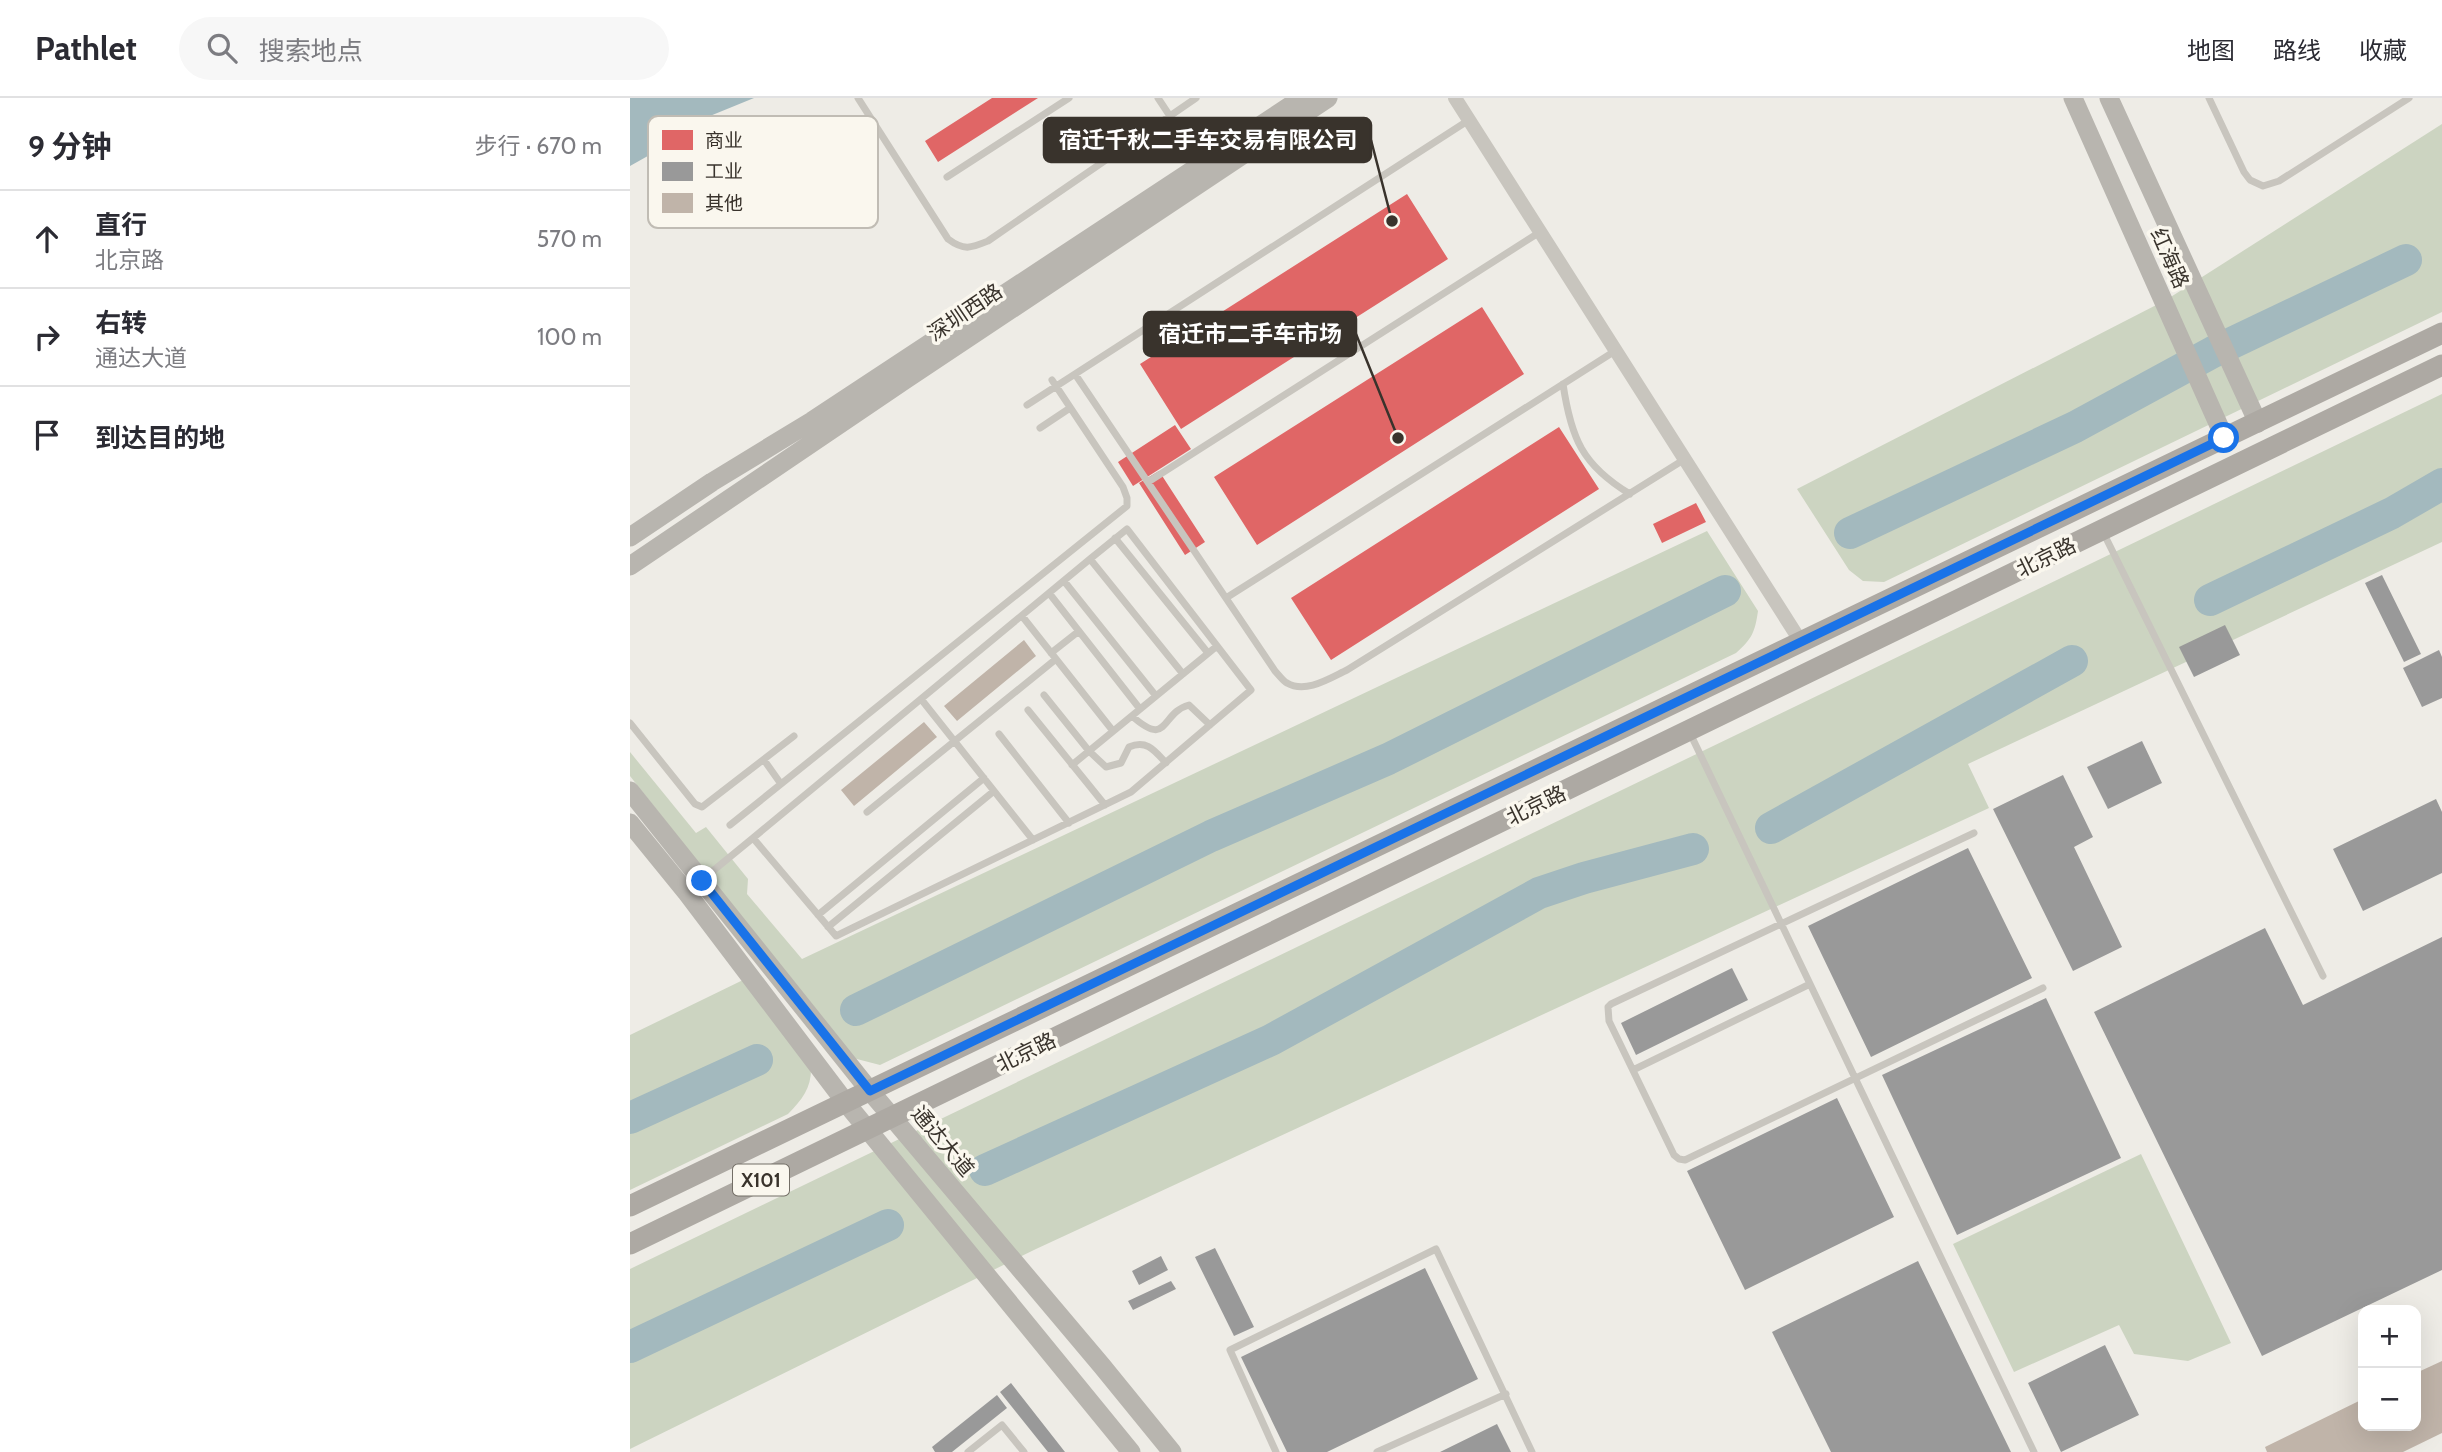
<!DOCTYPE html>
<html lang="zh">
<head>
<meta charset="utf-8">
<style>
	:root { --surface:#fff; --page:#f7f7f7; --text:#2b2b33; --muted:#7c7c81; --line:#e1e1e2 }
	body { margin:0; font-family:Cabin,"Noto Sans SC",sans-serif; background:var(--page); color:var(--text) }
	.controls { position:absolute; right:21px; bottom:21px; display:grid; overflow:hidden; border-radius:14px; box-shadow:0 7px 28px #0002 }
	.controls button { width:63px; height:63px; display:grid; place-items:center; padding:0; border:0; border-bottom:2px solid var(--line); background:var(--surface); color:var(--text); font:35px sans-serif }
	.stop { position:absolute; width:21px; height:21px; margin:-16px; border:5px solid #1a73e8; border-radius:50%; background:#fff }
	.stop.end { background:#1a73e8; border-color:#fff; box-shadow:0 2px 7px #0008 }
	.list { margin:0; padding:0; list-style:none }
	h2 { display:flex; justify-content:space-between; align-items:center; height:91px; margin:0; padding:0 28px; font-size:30px }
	h2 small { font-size:23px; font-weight:400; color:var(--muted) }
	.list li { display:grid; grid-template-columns:46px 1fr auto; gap:21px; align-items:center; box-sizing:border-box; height:98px; padding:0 28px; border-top:2px solid var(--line) }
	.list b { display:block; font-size:26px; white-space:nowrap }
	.list p { margin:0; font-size:23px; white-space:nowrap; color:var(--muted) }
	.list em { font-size:23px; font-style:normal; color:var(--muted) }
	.icon { flex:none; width:38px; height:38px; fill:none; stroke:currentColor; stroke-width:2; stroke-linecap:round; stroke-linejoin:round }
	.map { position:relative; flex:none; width:1812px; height:1354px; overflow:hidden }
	header { display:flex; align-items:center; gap:42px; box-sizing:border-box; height:98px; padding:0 35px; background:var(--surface); border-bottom:2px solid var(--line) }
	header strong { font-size:33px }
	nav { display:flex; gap:38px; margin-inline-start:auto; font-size:24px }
	.search { width:490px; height:63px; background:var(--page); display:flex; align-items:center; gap:18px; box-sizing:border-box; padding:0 24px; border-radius:38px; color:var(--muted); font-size:26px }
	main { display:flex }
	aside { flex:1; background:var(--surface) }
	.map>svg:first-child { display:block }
	.green { fill:#ccd4c1 }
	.water { fill:#a3b9be }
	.shops { fill:#e06666 }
	.industry { fill:#999 }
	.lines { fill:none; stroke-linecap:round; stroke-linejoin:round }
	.river { stroke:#a3b9be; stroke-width:32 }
	.building { fill:#c0b4a9 }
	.lane { stroke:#c8c5be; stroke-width:7 }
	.street { stroke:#c8c5be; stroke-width:14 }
	.secondary { stroke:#b8b5af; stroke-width:19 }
	.primary { stroke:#ada9a3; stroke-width:21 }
	.route { stroke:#1a73e8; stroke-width:9 }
	.labels { text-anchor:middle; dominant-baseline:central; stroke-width:7; stroke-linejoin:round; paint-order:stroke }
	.shield { fill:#faf7ee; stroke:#736e66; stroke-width:2 }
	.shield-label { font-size:19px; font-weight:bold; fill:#39332c }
	.street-label { font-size:21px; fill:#39332c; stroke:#faf7ee }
	.key { fill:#faf7ee; stroke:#c0bcb4; stroke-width:2 }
	.key-label { font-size:19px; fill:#39332c }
	.leader { fill:none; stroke:#39332c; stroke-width:2.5 }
	.callout-dot { fill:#39332c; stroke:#faf7ee; stroke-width:2.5 }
	.callout { fill:#39332c; stroke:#39332c; stroke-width:2.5 }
	.callout-label { font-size:23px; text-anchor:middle; font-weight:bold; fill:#fff }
</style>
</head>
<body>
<header>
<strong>Pathlet</strong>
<div class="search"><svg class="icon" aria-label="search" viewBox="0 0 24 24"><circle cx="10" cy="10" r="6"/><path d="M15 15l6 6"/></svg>搜索地点</div>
<nav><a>地图</a><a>路线</a><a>收藏</a></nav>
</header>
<main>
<aside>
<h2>9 分钟<small>步行 · 670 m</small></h2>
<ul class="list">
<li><svg class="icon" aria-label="ahead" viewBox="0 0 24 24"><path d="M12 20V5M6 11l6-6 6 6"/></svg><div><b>直行</b><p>北京路</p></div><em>570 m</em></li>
<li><svg class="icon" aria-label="right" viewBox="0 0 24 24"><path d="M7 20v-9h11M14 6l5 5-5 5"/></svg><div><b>右转</b><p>通达大道</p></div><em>100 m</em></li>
<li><svg class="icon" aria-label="arrive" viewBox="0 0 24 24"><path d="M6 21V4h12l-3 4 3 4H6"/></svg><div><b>到达目的地</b></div></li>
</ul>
</aside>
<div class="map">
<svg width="1812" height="1354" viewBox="0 0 1812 1354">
	<rect width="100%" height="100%" fill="#eeece6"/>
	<path class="green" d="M 1812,26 L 1812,214 L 1254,484 L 1233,483 L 1219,472 L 1167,391 L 1536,202 Z
		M 1812,296 L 1812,444 L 1338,666 L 1359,710 L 406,1151 L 0,1351 L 0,1171 Z
		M 1077,433 L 1128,513 C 1125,534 1122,541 1106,555 L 250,967 L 223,960 L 0,678 L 0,654 L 66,735 L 76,729 L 118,781 L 117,796 L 172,861 Z
		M 113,882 L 181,968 C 182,989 173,1001 158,1016 L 0,1092 L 0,937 Z
		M 1511,1056 L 1601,1245 L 1558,1263 L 1504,1256 L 1489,1227 L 1384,1274 L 1323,1146 Z"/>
	<path class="water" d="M 0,0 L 124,0 L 75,20 L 32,50 L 0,68 Z"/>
	<path class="shops" d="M 362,0 L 408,0 L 308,64 L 295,43 Z
		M 777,96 L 818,161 L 551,331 L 510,266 Z
		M 852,209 L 894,276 L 627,447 L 584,379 Z
		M 545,327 L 561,351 L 503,388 L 488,364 Z
		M 929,329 L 969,391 L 701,562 L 661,500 Z
		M 529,373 L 575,444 L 555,457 L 509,385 Z
		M 1066,405 L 1076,424 L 1032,445 L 1023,426 Z"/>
	<path class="industry" d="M 1752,477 L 1791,556 L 1774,564 L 1735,485 Z
		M 1595,527 L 1610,557 L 1564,579 L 1549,549 Z
		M 1809,552 L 1812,559 L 1812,600 L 1792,609 L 1773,570 Z
		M 1512,643 L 1532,685 L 1478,711 L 1457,669 Z
		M 1433,677 L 1463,739 L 1444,749 L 1492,849 L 1443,873 L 1363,711 Z
		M 1806,701 L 1812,714 L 1812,775 L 1733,813 L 1703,751 Z
		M 1338,750 L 1402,880 L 1241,959 L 1178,828 Z
		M 1635,830 L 1673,907 L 1812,839 L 1812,1172 L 1632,1258 L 1464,914 Z
		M 1102,870 L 1118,902 L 1006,957 L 991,925 Z
		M 1416,900 L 1491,1060 L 1327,1137 L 1252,977 Z
		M 1207,1000 L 1264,1119 L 1115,1192 L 1057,1073 Z
		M 585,1150 L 624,1229 L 604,1238 L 565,1159 Z
		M 531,1158 L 538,1172 L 509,1187 L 502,1173 Z
		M 1288,1163 L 1381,1354 L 1201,1354 L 1142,1234 Z
		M 795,1170 L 848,1281 L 697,1354 L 657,1354 L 611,1259 Z
		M 541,1183 L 546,1191 L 503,1212 L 498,1203 Z
		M 1475,1247 L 1509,1317 L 1431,1354 L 1398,1285 Z
		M 381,1285 L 435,1354 L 418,1354 L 370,1294 Z
		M 367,1297 L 377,1310 L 322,1354 L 305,1354 L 302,1349 Z
		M 867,1326 L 881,1354 L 810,1354 Z"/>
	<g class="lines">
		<path class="river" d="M 1220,435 L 1445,329 L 1583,254 L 1776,162
			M 1580,502 L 1762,415 L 1812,386
			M 1141,730 L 1442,563
			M 226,912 L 581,738 L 758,661 L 1095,493
			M 0,1020 L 127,962
			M 355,1072 L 641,942 L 909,795 L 954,780 L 1063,751
			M 0,1249 L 258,1127"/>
	</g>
	<path class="building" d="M 394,542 L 406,558 L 327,623 L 314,608 Z
		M 294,624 L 307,639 L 224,708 L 211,692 Z
		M 1812,1263 L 1812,1335 L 1773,1354 L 1637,1354 L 1635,1349 L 1733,1301 L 1733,1328 L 1786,1328 L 1786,1275 Z"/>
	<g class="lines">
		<path class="lane" d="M 228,0 L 318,141 C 334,153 341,150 358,143 L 566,0
			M 528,0 L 571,65
			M 1579,0 L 1614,74 L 1620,82 L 1633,88 L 1649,83 L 1779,0
			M 317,79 L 439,0
			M 445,276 L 645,573 C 649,577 653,583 657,585 C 676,596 700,580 717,572 L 1055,361
			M 933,286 C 941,340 952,367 1000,396
			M 397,307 L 839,22
			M 410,330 L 440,310
			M 518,384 L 910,134
			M 1474,436 L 1693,878
			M 485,440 L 578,555
			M 460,461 L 553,576
			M 434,483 L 526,598
			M 419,495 L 510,611
			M 596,500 L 985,253
			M 392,518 L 483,633
			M 421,555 L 449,533
			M 414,597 L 459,653 L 476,669 L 491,665 L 499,649 C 517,641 525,653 536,665
			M 291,601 L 403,742
			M 398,612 L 475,707
			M 502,618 C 539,651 530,615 559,607 L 580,627
			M 0,625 L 65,706 L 72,709 L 164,638
			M 1059,633 L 1404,1354
			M 369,636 L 439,725
			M 134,662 L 151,686
			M 442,667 L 587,548
			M 237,714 L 426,561
			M 100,727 L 497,408 L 497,400 L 493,389 L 422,282
			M 1344,735 L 981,906 L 978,909 L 979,923 L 1044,1057 L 1049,1061 L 1055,1062 L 1413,890
			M 73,781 L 123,740 L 460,461 L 497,431 L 621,592 L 501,694 L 206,838 L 123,740
			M 188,817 L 354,680
			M 198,829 L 364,693
			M 1003,972 L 1180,886
			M 338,1354 L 372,1327 L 394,1354
			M 646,1354 L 600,1252 L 806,1151 L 902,1354
			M 747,1354 L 876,1296"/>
		<path class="street" d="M 825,0 L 1171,544"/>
		<path class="secondary" d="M 1443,0 L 1594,339
			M 1479,0 L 1628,325
			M 0,439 L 82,384 L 182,323 L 672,0
			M 0,468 L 275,282 L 698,0
			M 0,693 L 240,993 L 472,1268 L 542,1354
			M 0,725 L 57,795 L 216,1005 L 501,1354"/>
		<path class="primary" d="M 0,1108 L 1812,235
			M 0,1146 L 1812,267"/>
	</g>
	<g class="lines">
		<path class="route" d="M 72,783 L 240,993 L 1594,340"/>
	</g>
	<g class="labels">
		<rect class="shield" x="103" y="1066.5" width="56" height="31" rx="5"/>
		<g class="shield-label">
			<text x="131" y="1082">X101</text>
		</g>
		<g class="street-label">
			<text transform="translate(1540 160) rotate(66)">红海路</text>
			<text transform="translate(335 214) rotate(-34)">深圳西路</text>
			<text transform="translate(1416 459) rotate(-26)">北京路</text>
			<text transform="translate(906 707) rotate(-26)">北京路</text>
			<text transform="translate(396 954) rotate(-26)">北京路</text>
			<text transform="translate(313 1043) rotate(50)">通达大道</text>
		</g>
	</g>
	<rect x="18" y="18" width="230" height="112" rx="10" class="key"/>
	<rect x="32" y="32" width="31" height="20" fill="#e06666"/>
	<rect x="32" y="64" width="31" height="19" fill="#999"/>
	<rect x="32" y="95" width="31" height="20" fill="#c0b4a9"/>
	<g class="key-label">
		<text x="75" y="49">商业</text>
		<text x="75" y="80">工业</text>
		<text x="75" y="112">其他</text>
	</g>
	<path class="leader" d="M762 123L741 42M768 340L726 236"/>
	<g class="callout-dot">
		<circle cx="762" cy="123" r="7"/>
		<circle cx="768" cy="340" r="7"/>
	</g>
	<g class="callout">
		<rect x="414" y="20" width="327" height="44" rx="7"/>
		<rect x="514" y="214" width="212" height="44" rx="7"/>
	</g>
	<g class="callout-label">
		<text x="578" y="50">宿迁千秋二手车交易有限公司</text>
		<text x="620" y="244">宿迁市二手车市场</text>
	</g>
</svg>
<div class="controls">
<button>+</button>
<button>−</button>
</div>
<div class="stop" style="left:1594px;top:340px"></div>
<div class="stop end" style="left:72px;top:783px"></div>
</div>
</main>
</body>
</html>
